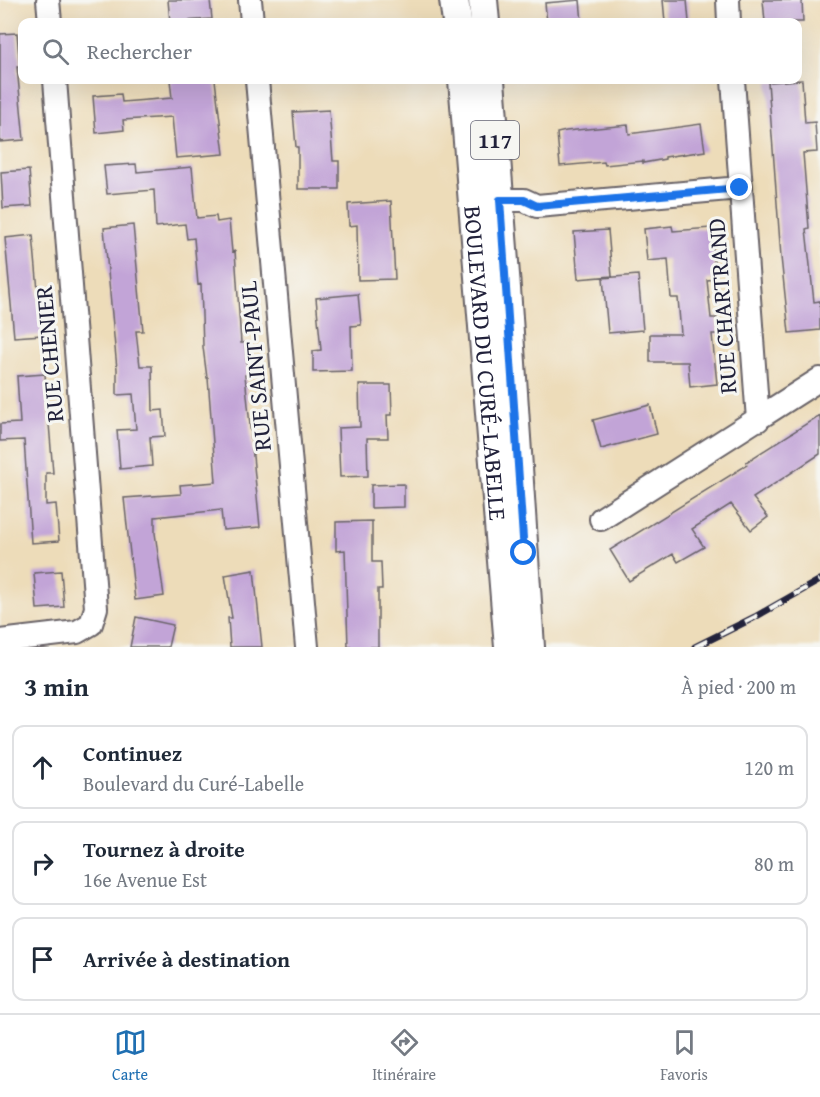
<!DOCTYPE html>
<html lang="fr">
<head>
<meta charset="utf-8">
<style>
	:root { --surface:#fff; --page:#f6f6f7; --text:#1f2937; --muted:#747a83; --line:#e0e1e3; --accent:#1f6fb2 }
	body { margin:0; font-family:"Gentium Book Plus",serif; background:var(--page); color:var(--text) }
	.stop { position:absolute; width:18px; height:18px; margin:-14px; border:4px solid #1a73e8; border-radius:50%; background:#fff }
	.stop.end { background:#1a73e8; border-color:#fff; box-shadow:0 2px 6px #0008 }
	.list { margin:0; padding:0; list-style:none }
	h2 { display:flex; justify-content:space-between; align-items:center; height:78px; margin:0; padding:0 24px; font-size:26px }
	h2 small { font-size:20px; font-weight:400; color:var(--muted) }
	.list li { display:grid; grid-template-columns:39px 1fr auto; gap:18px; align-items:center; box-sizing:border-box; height:84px; margin:0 12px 12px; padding:0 12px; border:2px solid var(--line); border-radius:12px }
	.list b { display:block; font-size:22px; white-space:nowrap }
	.list p { margin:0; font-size:20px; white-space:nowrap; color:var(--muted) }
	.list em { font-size:20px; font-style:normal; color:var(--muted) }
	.icon { flex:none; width:33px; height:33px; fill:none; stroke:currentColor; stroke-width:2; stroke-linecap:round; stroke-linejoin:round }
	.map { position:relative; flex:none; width:820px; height:647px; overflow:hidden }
	.search { position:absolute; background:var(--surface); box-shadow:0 6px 24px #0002; left:18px; right:18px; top:18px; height:66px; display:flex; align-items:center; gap:15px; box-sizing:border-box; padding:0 21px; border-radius:12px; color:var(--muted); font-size:22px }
	.sheet { height:366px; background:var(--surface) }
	nav { display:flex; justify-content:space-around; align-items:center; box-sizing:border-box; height:84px; border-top:2px solid var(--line); background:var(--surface); font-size:16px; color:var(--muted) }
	nav a { display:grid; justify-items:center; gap:3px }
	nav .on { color:var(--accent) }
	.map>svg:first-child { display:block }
	.building { fill:#c2a4d7 }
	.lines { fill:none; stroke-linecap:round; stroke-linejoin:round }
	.minor-casing { stroke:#696367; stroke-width:26 }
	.major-casing { stroke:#696367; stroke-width:32 }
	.minor { stroke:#fff; stroke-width:22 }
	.major { stroke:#fff; stroke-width:28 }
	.rail-casing { stroke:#22223b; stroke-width:7 }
	.rail { stroke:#f6f6f2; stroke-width:4.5; stroke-dasharray:14; stroke-linecap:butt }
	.route { stroke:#1a73e8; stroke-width:8 }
	.labels { text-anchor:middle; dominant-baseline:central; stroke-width:6; stroke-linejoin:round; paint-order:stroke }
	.shield { fill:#f6f6f2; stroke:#626272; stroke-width:1.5 }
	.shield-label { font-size:22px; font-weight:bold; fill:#22223b }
	.street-label { font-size:24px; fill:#22223b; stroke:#f6f6f2 }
</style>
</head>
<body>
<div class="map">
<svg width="820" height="647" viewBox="0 0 820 647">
	<rect width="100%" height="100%" fill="#f6f6f2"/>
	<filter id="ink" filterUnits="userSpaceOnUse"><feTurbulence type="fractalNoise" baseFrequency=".0167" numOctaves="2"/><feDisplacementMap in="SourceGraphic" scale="12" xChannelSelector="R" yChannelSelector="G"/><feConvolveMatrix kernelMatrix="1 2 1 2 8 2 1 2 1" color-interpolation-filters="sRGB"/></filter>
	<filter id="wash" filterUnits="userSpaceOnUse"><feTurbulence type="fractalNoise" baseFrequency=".008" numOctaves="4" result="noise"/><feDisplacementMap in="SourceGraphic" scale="24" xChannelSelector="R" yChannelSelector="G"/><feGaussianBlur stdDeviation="1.35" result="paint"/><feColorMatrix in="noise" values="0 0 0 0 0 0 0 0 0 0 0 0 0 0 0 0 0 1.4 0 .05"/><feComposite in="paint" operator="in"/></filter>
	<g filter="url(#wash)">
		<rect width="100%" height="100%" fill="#eddcb9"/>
		<g id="blocks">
			<path class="building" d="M 168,0 L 210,0 L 212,19 L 170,22 Z
				M 580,0 L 582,22 L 547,22 L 545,3 Z
				M 663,0 L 687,0 L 689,22 L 665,22 Z
				M 763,0 L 802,0 L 803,22 L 765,22 Z
				M 17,33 L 20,67 L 17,67 L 24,140 L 0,142 L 0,34 Z
				M 170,80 L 215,80 L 224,154 L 176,158 L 172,117 L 123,120 L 124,130 L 96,133 L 93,96 L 121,94 L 122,102 L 172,98 Z
				M 802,80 L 805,123 L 815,122 L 817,152 L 803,153 L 809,228 L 806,229 L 814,302 L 820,301 L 820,330 L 789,333 L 781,257 L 768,82 Z
				M 329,110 L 333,161 L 339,161 L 339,189 L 298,189 L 298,147 L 296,147 L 293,112 Z
				M 701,124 L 705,151 L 665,157 L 665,159 L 643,163 L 643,161 L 605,165 L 604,162 L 560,166 L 557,133 L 566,131 L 628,125 L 629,134 Z
				M 136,164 L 137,172 L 192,167 L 197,218 L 216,216 L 217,222 L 229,220 L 232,252 L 235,251 L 241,343 L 245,343 L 248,375 L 245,375 L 260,527 L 223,530 L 221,510 L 155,517 L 155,533 L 164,596 L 135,600 L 124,498 L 181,494 L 180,485 L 216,482 L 208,378 L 207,378 L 203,347 L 201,284 L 198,285 L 194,238 L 187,239 L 185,224 L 156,227 L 154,190 L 107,194 L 104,166 Z
				M 29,170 L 32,206 L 3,208 L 1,172 Z
				M 391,201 L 395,279 L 358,280 L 357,225 L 349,226 L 348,204 Z
				M 133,225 L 143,331 L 136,331 L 140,366 L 152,366 L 153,411 L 163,410 L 165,436 L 150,437 L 152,466 L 120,469 L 117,430 L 136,429 L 133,394 L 117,395 L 117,369 L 104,228 Z
				M 672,226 L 673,231 L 711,228 L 716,279 L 707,280 L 711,318 L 717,318 L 718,334 L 712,334 L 717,384 L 690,387 L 688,362 L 650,362 L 650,334 L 681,334 L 678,298 L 671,298 L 668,259 L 647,261 L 644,229 Z
				M 608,230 L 612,276 L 578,279 L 574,232 Z
				M 33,235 L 42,335 L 14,337 L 5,238 Z
				M 638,275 L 643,330 L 608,333 L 603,278 Z
				M 358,294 L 361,325 L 351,326 L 352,371 L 313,372 L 313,351 L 321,350 L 316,298 Z
				M 45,374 L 53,473 L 46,473 L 46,505 L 56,504 L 59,541 L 31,543 L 24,440 L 0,441 L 0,424 L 20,423 L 17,376 Z
				M 359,385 L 391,385 L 392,415 L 387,415 L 388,438 L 367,438 L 368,476 L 340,477 L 338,428 L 360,427 Z
				M 650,405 L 657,434 L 601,449 L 593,420 Z
				M 820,415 L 820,454 L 753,498 L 768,517 L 751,530 L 731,504 L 692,529 L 704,547 L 678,562 L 673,554 L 629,581 L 610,550 L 747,465 L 746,462 Z
				M 404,484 L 404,507 L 371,508 L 371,485 Z
				M 372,521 L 372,562 L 381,562 L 382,589 L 378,589 L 378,647 L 348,647 L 345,550 L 336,551 L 336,522 Z
				M 254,570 L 262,647 L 230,647 L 228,618 L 232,618 L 225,575 Z
				M 61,571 L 64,607 L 37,609 L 34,573 Z
				M 136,617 L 173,625 L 168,647 L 130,647 Z"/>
		</g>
	</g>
	<g filter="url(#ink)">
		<use href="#blocks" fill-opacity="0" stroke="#696367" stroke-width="1.5"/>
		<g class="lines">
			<g class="minor-casing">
				<path id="minor" d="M 48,0 L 50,22
					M 250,0 L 252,22
					M 728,0 L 729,22
					M 257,80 L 307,647
					M 733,80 L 758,420
					M 500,200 L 524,200 L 537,206 L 740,188
					M 601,519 L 820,379
					M 0,641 L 77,632 L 91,624 L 96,608 L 55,80"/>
			</g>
			<g class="major-casing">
				<g id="major">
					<path d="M 454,0 L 457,22"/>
					<path d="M 483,0 L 485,22"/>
					<path id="s1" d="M 463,80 L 509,647"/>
					<path d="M 490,80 L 506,288 L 530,647"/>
				</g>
			</g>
			<use href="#minor" class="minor"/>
			<use href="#major" class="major"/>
			<g class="rail-casing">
				<path id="rail" d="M 695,647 L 755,617 L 820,580"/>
			</g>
			<use href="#rail" class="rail"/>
		</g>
	</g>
	<g class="lines" filter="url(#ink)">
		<path class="route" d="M 524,553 L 500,200 L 524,200 L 537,206 L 740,188"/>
	</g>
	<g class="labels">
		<rect class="shield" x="471" y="121" width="48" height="38" rx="4.5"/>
		<g class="shield-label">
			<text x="495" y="140">117</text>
		</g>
		<g class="street-label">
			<text transform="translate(722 306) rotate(-94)">RUE CHARTRAND</text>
			<text transform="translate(49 354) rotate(-95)">RUE CHENIER</text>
			<text stroke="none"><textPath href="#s1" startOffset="284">BOULEVARD DU CURÉ-LABELLE</textPath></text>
			<text transform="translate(255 366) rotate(-95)">RUE SAINT-PAUL</text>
		</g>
	</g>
</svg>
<div class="stop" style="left:524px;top:553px"></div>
<div class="stop end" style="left:740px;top:188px"></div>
<div class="search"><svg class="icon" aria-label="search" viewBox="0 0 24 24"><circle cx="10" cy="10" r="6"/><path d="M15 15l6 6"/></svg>Rechercher</div>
</div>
<section class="sheet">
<h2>3 min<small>À pied · 200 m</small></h2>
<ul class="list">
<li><svg class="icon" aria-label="ahead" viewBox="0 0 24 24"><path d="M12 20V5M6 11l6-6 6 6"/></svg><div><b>Continuez</b><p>Boulevard du Curé-Labelle</p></div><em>120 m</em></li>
<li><svg class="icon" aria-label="right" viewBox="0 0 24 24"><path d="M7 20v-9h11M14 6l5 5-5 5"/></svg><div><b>Tournez à droite</b><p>16e Avenue Est</p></div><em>80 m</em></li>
<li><svg class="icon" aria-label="arrive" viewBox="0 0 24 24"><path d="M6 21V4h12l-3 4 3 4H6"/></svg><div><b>Arrivée à destination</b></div></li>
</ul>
</section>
<nav>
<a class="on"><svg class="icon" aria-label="map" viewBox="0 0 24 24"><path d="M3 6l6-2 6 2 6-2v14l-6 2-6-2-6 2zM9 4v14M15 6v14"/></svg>Carte</a>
<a><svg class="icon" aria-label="directions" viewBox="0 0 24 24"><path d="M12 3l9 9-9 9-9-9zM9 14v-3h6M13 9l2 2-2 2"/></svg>Itinéraire</a>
<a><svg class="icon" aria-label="saved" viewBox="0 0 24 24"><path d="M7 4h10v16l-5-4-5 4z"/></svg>Favoris</a>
</nav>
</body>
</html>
